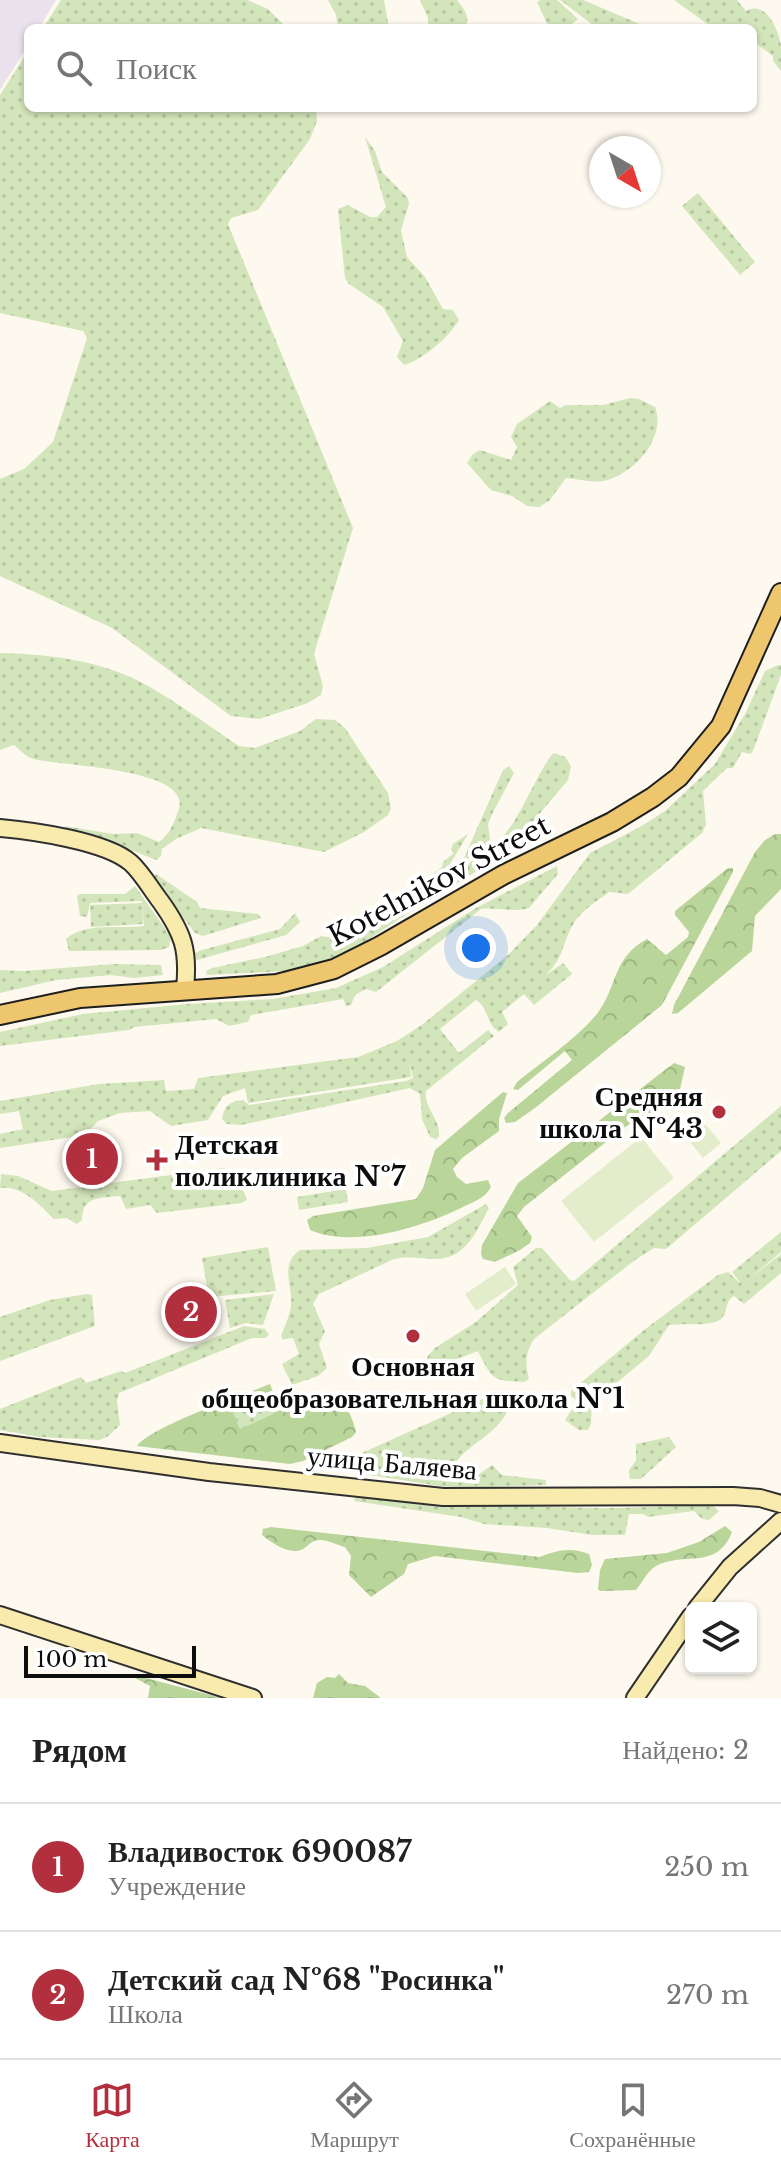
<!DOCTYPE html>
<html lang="ru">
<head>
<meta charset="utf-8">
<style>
	:root { --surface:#fff; --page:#f6f6f6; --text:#222; --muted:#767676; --line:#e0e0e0; --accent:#b22f3e }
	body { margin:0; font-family:"Libre Baskerville",serif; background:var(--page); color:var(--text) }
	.controls { position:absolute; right:24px; bottom:24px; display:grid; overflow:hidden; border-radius:12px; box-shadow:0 2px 6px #0004 }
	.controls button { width:72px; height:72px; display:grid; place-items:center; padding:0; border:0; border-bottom:2px solid var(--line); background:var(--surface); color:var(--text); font:40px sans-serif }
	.compass { position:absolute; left:589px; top:136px; width:72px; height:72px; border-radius:50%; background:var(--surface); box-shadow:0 2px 6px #0004; rotate:141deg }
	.scale { position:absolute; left:24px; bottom:20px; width:172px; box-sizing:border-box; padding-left:8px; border:4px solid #0d0d0d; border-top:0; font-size:22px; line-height:28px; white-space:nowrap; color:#0d0d0d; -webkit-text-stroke:6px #fff; paint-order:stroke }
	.you { position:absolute; left:476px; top:948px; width:28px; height:28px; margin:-20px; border:6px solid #fff; border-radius:50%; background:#1a73e8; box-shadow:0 0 0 12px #1a73e833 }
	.badge { display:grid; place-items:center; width:52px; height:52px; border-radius:50%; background:var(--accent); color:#fff; font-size:26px; font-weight:700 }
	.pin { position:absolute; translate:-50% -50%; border:4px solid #fff; box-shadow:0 2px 8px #0006 }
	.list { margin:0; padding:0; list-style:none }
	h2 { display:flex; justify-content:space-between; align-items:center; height:104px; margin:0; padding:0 32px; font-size:34px }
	h2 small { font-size:26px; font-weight:400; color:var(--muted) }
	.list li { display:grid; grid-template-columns:52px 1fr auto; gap:24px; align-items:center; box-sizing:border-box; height:128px; padding:0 32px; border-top:2px solid var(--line) }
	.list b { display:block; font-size:30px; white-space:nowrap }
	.list p { margin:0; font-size:26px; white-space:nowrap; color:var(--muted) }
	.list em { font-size:26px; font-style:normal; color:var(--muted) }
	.icon { flex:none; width:44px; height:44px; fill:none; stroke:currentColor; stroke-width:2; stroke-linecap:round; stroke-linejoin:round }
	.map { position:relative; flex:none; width:781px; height:1698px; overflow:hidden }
	.search { position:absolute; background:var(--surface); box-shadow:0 2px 6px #0004; left:24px; right:24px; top:24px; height:88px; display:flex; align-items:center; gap:20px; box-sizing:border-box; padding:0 28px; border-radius:12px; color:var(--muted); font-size:30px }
	.sheet { height:360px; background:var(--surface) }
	nav { display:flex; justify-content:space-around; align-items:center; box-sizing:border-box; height:112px; border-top:2px solid var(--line); background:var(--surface); font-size:22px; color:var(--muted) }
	nav a { display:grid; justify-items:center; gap:4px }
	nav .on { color:var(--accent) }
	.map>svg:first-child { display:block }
	.industrial { fill:#e9e1eb }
	.green { fill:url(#green-dots) }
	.forest { fill:url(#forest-crowns) }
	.pitch { fill:#e4edcb }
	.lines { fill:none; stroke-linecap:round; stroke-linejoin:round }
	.secondary-casing { stroke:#2f2f2f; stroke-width:20 }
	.primary-casing { stroke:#1e1e1e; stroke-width:22 }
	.secondary { stroke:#f9ebad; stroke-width:16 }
	.primary { stroke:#eec66d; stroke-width:18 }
	.poi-dot { fill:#b22f3e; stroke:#fff; stroke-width:3 }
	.labels { text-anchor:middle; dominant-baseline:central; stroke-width:8; stroke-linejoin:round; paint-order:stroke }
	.street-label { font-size:28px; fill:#0d0d0d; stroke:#fff }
	.poi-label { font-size:28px; font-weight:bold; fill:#0d0d0d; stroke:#fff; text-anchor:end }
</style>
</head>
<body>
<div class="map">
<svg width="781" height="1698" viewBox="0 0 781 1698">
	<defs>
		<pattern id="green-dots" width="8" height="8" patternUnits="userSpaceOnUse" patternTransform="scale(2)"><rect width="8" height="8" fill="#d3e5ba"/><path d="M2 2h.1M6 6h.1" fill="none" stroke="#b4c39f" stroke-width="1.8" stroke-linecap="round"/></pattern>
		<pattern id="forest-crowns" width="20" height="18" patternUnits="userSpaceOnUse" patternTransform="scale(2)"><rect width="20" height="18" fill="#b9d59a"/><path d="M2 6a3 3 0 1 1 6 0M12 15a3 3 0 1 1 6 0" fill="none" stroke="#9eb684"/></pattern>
	</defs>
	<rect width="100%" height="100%" fill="#fef9ee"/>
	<path class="industrial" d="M 0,0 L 56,0 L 39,28 L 28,28 L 28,45 L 0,90 Z"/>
	<path class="green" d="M 61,0 L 247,0 L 268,9 L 287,28 L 43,28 Z
		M 328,0 L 384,0 L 389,28 L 338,28 L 336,15 Z
		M 420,0 L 457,0 C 464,9 471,17 465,28 L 428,28 L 428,18 Z
		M 540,0 L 557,0 L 578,19 L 567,28 L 549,28 L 537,2 Z
		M 560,0 L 583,0 L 649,28 L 597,28 Z
		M 674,0 L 737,0 L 746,11 C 766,0 778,29 781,45 C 781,53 781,63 781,71 L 773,61 L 773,56 L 753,41 L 753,28 L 713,28 Z
		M 28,51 L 28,108 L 316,108 L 317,121 L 310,139 L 258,210 L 231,218 L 228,224 L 353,528 L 314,654 L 323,686 L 321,695 L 308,703 L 259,719 L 231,716 L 112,628 L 0,576 L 0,479 L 24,469 L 53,442 L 87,338 L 83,331 L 0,313 L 0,95 Z
		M 365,137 L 375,151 L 382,172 L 408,198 L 409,204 L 401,230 L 407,257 L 425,277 L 443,309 L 453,310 L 459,320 C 449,337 423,360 404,365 L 397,357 L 403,341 L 383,307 L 349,284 L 345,278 L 338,209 L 348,205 L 370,217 L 377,217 L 386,207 Z
		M 698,193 L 755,262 L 740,275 L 682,206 Z
		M 630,398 L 639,399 L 655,407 C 667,438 633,475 603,481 C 592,483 578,479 566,478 L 549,501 L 539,507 L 527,506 L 512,496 L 491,490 L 467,463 L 473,454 L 480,450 L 511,460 L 517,447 L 511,437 L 517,424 L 550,401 L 560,408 L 566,405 L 603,405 Z
		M 0,653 C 43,654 89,659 128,676 C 163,691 207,725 239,746 L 255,748 L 300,731 L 316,719 L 335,720 L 345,728 L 388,793 L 391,809 L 388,815 L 364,832 L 324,852 L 201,828 L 176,839 L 162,849 L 161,856 L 156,860 L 121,846 L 65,830 L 65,826 L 113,834 L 137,833 L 159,842 C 168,836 172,827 176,817 C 178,811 181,806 179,799 C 170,768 63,766 34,759 C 26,757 20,750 14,745 L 0,750 Z
		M 778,665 L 781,665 L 781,675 L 753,751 L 750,754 L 742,752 L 733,768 L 727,768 L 703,791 L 706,825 L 702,833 L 628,894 L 609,892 C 597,901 582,910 574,923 C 561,944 566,955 546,975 L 563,963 L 572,974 L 534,1005 L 524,994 L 502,1012 L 508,1024 L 499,1032 C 485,1023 490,1009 476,1000 L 440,1029 L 459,1053 L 488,1030 L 494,1036 L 426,1091 C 423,1107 441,1119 439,1136 L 436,1139 L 430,1137 L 422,1119 L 420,1094 L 410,1088 L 241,1125 L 227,1124 L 222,1119 C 225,1105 229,1102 243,1100 L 249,1105 L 406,1081 L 413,1078 L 410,1063 L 411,1077 L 248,1103 L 245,1088 L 223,1096 L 208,1120 L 171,1126 L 150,1111 L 120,1113 L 98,1121 L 85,1135 L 0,1148 L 0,1134 L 23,1129 L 19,1111 L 0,1114 L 0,1101 L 99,1084 L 164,1080 L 166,1091 L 194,1089 L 198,1078 L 358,1057 L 397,1041 L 423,1024 L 508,955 L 537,925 L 590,853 L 640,827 L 665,811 L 715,764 L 746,712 L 765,671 Z
		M 554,753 L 565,757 L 571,766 L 568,780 L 506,853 L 456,884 L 453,883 C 453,878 452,877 457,873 C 473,858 492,850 506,833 C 520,817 544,760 554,753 Z
		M 509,766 L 514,773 L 493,812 L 488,824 L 490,839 L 485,847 L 469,859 L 464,858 L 503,770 Z
		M 468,834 L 429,899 L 356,948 L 320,964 L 288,971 L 207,975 L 206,971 L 212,968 L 265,957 L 303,946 L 321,936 L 340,939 L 353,936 L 442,867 L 443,862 L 454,853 L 451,849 L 453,844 Z
		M 557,866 L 558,874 L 529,908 C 515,913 497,907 481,909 L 376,992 L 366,989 L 355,995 L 351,1005 L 346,1006 L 343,999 L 251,1015 L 248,1022 L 229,1026 L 216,1019 L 134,1027 L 129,1030 L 0,1046 L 0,1032 L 83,1014 L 188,1004 L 273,999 L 336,988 L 383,967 L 476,908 Z
		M 156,874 L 197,902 L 200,908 L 258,914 L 261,918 L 203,936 L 195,933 L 153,879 Z
		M 135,886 L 171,937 L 169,947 L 161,950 L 69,951 L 66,939 C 85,922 120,929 144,926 L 142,901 L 90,903 L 87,917 L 80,916 L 77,896 L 80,894 L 125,894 Z
		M 142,903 L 143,924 L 91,927 L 90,905 Z
		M 295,913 L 300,922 L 286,935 L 197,960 L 193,958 L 195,953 L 202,950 L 280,929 Z
		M 114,964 L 161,965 L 163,975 L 134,978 L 111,975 L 56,980 L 0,993 L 0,970 L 24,971 Z
		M 781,1106 L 781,1151 L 666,1249 L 654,1248 L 635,1260 L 534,1339 C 525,1354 525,1362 529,1379 L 524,1382 C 492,1381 492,1379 478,1351 L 430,1369 L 427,1357 L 435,1348 L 476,1322 L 518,1285 L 513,1267 L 536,1248 L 542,1248 L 570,1280 L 574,1281 Z
		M 223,1168 L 244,1192 L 247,1200 L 241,1203 L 157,1213 L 150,1205 L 126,1209 L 120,1196 C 100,1198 82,1196 82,1220 L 77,1224 L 67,1218 L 54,1219 C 39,1204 22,1185 0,1188 L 1,1174 L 18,1176 L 52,1191 Z
		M 346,1189 L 348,1202 L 299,1210 L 297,1197 Z
		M 486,1204 L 489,1208 C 476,1232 465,1261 432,1259 C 419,1258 408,1256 394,1259 L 319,1294 L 313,1304 L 325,1331 L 319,1344 L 327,1368 L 318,1376 L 292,1385 L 282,1364 L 299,1354 L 293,1338 L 283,1339 L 281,1336 C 285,1326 290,1315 291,1305 C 293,1285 279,1264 300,1250 L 367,1248 L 428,1237 Z
		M 781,1232 L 781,1252 L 749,1279 L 781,1254 L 781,1273 L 744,1304 L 734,1296 C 724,1302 729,1310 722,1318 C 716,1327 681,1323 669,1325 L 649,1356 L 592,1403 L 591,1424 L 588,1430 L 579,1430 L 565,1420 L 577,1401 L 571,1396 L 571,1391 L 644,1330 L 718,1275 L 728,1272 L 742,1285 L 732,1272 Z
		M 268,1247 L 276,1291 L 209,1297 L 202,1258 Z
		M 87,1294 L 92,1295 L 95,1326 L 0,1361 L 0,1317 L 50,1300 Z
		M 274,1294 L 263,1325 L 246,1323 L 230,1328 L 225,1300 Z
		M 244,1326 L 265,1329 L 269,1335 L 265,1338 L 252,1338 L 119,1393 L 117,1401 L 120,1425 L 107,1437 L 99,1440 L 39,1437 L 0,1430 L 0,1409 L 81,1377 L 86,1383 L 121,1371 L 125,1373 Z
		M 275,1392 L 277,1398 L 280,1397 L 286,1408 L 240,1429 L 232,1410 Z
		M 498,1392 L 509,1396 C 514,1437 440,1448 456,1481 L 478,1475 L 492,1465 L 502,1475 L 546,1480 L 546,1485 L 452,1488 L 345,1471 L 340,1468 L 355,1456 Z
		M 669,1437 L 676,1447 L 641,1479 L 630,1479 L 629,1470 L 636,1461 L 636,1444 Z
		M 356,1494 C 434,1501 512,1507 590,1508 C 631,1509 672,1505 713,1506 L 719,1511 L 709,1520 L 702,1519 L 694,1511 L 648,1517 L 643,1514 L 629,1514 L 625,1535 L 592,1535 L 547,1528 L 484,1524 L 461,1517 L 354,1501 Z"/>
	<path class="forest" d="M 775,834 L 781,834 L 781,889 L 755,916 L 752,951 L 678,1013 L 672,1014 L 674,1005 L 755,852 L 765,840 Z
		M 728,868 L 733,868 L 733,872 L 662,1005 L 535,1108 L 515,1122 L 506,1123 L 504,1118 L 508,1113 L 572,1060 L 565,1051 L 518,1090 L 513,1089 L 517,1082 C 543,1061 575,1040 597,1014 C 618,986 612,958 647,939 L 666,955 L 688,937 L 689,932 L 675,915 L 675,911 Z
		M 674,1063 L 685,1067 L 678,1098 L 625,1127 L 524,1207 L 517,1216 L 532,1237 L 530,1243 L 520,1250 L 495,1262 L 483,1259 L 481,1254 L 482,1245 L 518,1183 Z
		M 503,1092 L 507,1093 L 499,1119 L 499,1131 L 462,1158 L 453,1169 L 457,1177 L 466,1184 L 488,1180 L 491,1187 C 485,1199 472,1202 461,1208 C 422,1227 353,1249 310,1230 L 307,1220 L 313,1216 L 416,1199 L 423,1188 L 435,1150 Z
		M 270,1384 L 273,1392 L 232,1409 L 240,1429 L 310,1397 C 338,1391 350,1406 356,1432 L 352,1437 L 303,1461 L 290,1464 L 137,1446 C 152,1426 243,1395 270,1384 Z
		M 725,1526 L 732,1532 C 717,1571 684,1551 656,1566 C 648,1570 642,1583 636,1590 L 600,1591 L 598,1589 L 600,1570 L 605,1559 L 667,1553 L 699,1542 Z
		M 271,1527 L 540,1557 C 557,1550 571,1547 589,1554 L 592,1565 L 589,1572 L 578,1573 L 435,1556 L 408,1564 L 404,1574 L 371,1597 L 349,1575 L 351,1556 L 345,1547 C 337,1545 328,1540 320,1540 C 312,1540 309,1545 303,1549 C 290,1556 272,1543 262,1535 L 263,1529 Z
		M 339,1674 L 348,1683 L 365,1686 L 381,1698 L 313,1698 L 317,1683 L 327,1677 L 335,1678 Z
		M 138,1676 L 222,1698 L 148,1698 L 150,1686 L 135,1678 Z"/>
	<path class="pitch" d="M 695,1112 L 721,1143 L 703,1158 L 677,1126 Z
		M 641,1137 L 674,1178 L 594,1242 L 561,1201 Z
		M 505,1267 L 516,1284 L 476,1311 L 465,1294 Z"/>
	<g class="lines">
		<g class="secondary-casing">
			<path id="secondary" d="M 0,828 C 33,831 106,841 131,863 C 142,873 151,889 161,902 C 183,933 189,950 185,988
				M 0,1443 L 209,1472 L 443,1497 L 733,1496 L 760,1498 L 781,1504
				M 697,1608 L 730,1567 L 781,1521
				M 0,1615 L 253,1698
				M 635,1698 L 691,1616"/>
		</g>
		<g class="primary-casing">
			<path id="primary" d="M 0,1015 L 80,998 L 277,984 L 334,969 L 380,946 L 503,875 L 612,822 L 653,797 L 679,777 L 721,726 L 781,593"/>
		</g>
		<use href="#secondary" class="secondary"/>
		<use href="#primary" class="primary"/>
	</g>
	<g class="poi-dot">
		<circle cx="719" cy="1112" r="8"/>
		<path d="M153 1148h8v8h8v8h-8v8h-8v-8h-8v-8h8z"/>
		<circle cx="413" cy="1336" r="8"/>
	</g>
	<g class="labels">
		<g class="street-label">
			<text transform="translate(439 881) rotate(-28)">Kotelnikov Street</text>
			<text transform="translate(392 1463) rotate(5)">улица Баляева</text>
		</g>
		<g class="poi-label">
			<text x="703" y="1096">Средняя<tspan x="703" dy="32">школа №43</tspan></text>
			<text x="175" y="1144" text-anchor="start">Детская<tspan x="175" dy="32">поликлиника №7</tspan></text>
			<text x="413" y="1366" text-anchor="middle">Основная<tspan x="413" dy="32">общеобразовательная школа №1</tspan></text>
		</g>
	</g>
</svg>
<div class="controls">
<button><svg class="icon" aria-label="layers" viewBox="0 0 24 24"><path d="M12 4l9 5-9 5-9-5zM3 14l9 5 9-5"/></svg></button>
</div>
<svg class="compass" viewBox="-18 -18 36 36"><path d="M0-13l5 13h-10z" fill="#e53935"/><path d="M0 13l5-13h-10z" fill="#767676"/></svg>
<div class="scale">100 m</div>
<div class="you"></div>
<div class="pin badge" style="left:92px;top:1159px">1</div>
<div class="pin badge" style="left:191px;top:1312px">2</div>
<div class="search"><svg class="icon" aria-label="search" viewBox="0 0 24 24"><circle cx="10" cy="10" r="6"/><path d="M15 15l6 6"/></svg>Поиск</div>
</div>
<section class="sheet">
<h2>Рядом<small>Найдено: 2</small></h2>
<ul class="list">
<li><span class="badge">1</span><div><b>Владивосток 690087</b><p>Учреждение</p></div><em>250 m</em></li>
<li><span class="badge">2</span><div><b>Детский сад №68 &quot;Росинка&quot;</b><p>Школа</p></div><em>270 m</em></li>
</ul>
</section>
<nav>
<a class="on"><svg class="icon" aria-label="map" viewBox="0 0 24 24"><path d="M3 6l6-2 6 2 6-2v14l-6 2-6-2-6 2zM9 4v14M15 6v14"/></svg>Карта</a>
<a><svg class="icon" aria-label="directions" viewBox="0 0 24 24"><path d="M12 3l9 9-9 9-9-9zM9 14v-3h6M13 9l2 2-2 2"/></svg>Маршрут</a>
<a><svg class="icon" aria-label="saved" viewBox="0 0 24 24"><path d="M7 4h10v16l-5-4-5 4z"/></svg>Сохранённые</a>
</nav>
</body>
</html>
